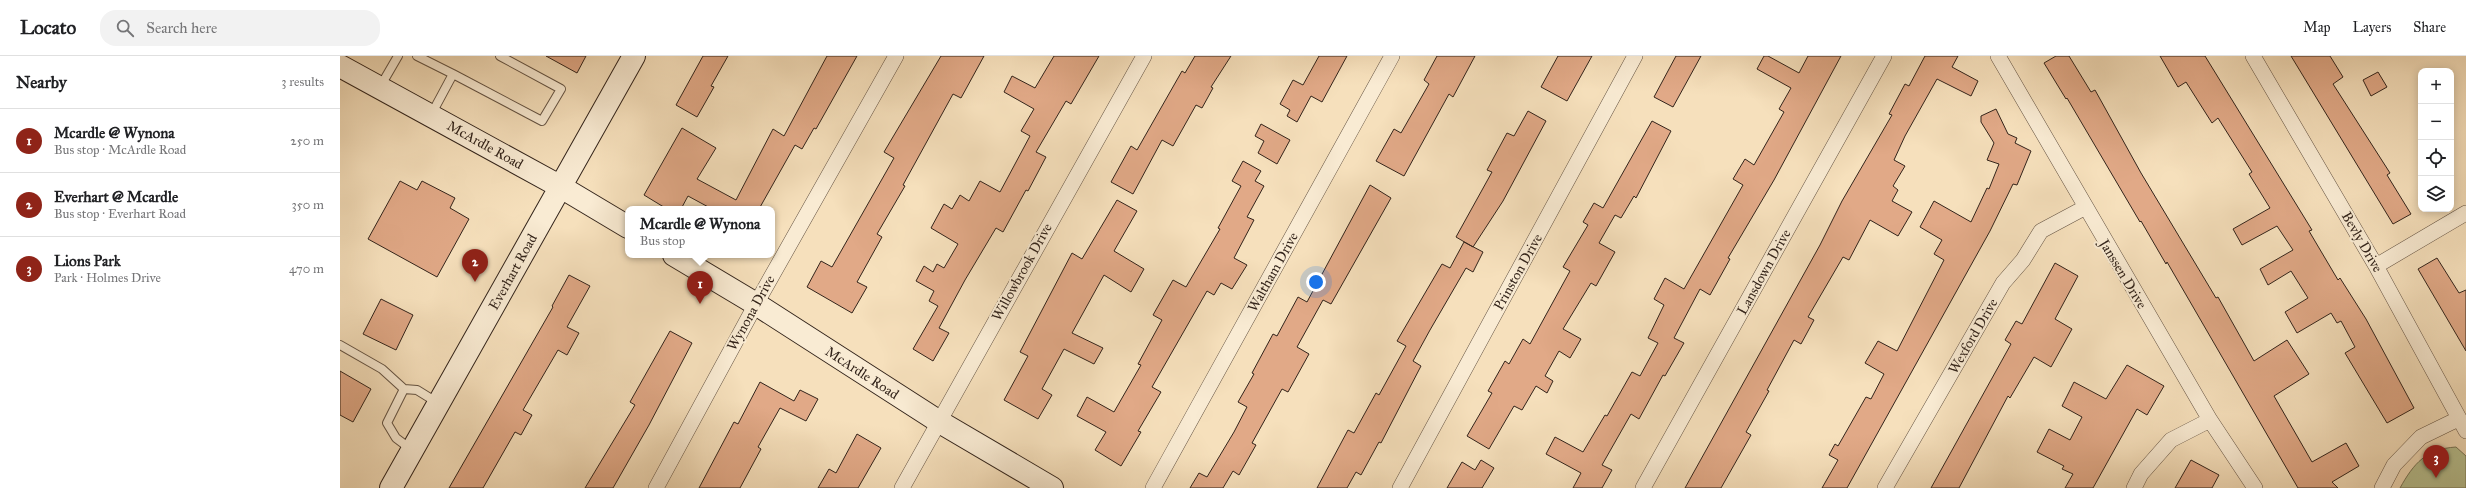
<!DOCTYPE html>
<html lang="en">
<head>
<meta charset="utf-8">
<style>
	:root { --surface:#fff; --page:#f2f2f2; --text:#202124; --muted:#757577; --line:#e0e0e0; --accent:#8f2418 }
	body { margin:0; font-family:"IM FELL Great Primer",serif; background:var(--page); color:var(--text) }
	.controls { position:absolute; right:12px; top:12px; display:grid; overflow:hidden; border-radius:8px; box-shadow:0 2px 10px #0003 }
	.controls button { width:36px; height:36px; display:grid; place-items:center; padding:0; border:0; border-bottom:1px solid var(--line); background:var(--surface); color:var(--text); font:20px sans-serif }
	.you { position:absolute; left:976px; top:226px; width:14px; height:14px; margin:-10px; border:3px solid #fff; border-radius:50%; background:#1a73e8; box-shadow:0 0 0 6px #1a73e833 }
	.badge { display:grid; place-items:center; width:26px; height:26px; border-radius:50%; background:var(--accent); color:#fff; font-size:13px; font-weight:700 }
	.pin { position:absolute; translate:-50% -33px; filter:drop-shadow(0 1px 2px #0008) }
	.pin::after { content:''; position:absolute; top:21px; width:14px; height:12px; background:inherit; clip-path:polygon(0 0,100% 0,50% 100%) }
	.popup { position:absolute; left:285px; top:150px; width:150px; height:52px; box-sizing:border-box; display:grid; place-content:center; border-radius:8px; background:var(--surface); filter:drop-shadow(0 1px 3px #0005); font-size:13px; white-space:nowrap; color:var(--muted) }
	.popup b { font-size:15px; color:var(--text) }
	.popup::after { content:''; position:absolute; left:50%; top:100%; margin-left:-8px; border:8px solid transparent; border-top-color:var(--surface) }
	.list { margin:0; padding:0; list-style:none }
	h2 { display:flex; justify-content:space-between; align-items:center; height:52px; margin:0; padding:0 16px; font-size:17px }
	h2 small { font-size:13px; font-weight:400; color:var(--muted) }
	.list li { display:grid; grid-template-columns:26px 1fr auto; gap:12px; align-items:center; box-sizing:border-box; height:64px; padding:0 16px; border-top:1px solid var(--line) }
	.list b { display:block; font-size:15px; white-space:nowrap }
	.list p { margin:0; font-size:13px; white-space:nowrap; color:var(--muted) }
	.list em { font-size:13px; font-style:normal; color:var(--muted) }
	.icon { flex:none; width:22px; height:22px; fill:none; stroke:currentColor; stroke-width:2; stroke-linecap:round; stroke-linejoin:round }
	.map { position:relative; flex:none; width:2126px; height:432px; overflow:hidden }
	header { display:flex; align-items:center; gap:24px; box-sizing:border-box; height:56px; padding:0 20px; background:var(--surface); border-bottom:1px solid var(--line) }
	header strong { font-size:19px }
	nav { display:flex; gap:22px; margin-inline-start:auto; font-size:14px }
	.search { width:280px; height:36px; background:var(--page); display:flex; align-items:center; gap:10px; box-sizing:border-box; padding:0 14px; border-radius:16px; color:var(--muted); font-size:15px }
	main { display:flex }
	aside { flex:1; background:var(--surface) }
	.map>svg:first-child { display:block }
	.green { fill:#b8c393; stroke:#767457 }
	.building { fill:#e1a987; stroke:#33241b }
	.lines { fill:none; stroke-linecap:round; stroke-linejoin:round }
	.service-casing { stroke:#645343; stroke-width:10 }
	.minor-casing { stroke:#645343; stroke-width:16 }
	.secondary-casing { stroke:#33241b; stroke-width:24 }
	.service { stroke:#f9ebd3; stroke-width:8 }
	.minor { stroke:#f9ebd3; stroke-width:15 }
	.secondary { stroke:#f9ebd3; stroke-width:22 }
	.labels { text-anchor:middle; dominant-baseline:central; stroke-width:4; stroke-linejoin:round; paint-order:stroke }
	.street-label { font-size:14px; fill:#33241b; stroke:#f9ebd3 }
</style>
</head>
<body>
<header>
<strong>Locato</strong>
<div class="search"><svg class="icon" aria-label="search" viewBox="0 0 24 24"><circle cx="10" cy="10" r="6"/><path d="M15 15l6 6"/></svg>Search here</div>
<nav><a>Map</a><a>Layers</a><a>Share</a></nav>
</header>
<main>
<aside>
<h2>Nearby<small>3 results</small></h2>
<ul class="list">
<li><span class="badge">1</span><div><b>Mcardle @ Wynona</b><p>Bus stop · McArdle Road</p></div><em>250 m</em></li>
<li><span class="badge">2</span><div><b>Everhart @ Mcardle</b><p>Bus stop · Everhart Road</p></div><em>350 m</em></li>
<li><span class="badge">3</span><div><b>Lions Park</b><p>Park · Holmes Drive</p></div><em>470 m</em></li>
</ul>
</aside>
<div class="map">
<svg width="2126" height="432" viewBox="0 0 2126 432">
	<rect width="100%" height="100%" fill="#f6e0bc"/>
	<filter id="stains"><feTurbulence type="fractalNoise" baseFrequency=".005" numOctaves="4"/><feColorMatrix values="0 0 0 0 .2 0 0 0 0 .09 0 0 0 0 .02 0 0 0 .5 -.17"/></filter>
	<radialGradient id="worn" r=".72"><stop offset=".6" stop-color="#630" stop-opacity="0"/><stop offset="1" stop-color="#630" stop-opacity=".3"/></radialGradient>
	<path class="green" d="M 2116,391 L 2126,400 L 2126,432 L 2060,432 C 2074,407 2086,393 2116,391 Z"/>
	<path class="building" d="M 206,0 L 246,0 L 237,17 Z
		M 363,0 L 388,0 L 371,30 L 374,31 L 357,61 L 336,49 Z
		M 487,0 L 517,0 L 476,73 L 474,72 L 462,93 L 455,89 L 419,153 L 372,153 L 348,140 L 341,153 L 327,153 L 304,139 L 342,72 L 376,92 L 357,123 L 396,144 L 433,73 L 444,80 Z
		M 601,0 L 644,0 L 621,42 L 613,38 L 563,129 L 565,130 L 537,178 L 542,181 L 517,226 L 527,231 L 512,257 L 467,231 L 481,205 L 492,211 L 554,102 L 544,96 Z
		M 714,0 L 759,0 L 731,48 L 726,45 L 696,96 L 706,101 L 688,135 L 686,134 L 663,176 L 656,172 L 625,224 L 599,272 L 609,277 L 593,305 L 573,293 L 598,250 L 589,245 L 594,235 L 576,225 L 584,210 L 593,216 L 597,208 L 604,212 L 618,188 L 591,172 L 604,148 L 612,153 L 620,139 L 629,145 L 640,125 L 660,136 L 690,80 L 681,75 L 694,53 L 664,36 L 672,20 L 695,32 Z
		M 855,0 L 891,0 L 871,31 L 873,32 L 862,52 L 856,49 L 833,90 L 822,84 L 793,138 L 771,126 L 791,90 L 797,94 L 842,15 L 845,17 Z
		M 979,0 L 1007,0 L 982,46 L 971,40 L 957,66 L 947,60 L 950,54 L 940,48 L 953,24 L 963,29 Z
		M 1097,0 L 1135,0 L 1113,41 L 1109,38 L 1064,120 L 1036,105 L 1054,73 L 1061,77 L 1089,28 L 1084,24 Z
		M 1218,0 L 1252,0 L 1227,45 L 1201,31 Z
		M 1336,0 L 1361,0 L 1333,51 L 1314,41 Z
		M 1424,0 L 1428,0 L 1459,17 L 1468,0 L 1501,0 L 1434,124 L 1388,202 L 1390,203 L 1370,239 L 1360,233 L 1334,282 L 1344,287 L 1325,320 L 1323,319 L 1299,363 L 1291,358 L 1262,409 L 1272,414 L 1262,432 L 1233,432 L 1241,417 L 1206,398 L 1215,381 L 1243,396 L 1265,359 L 1267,360 L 1292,316 L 1300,320 L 1318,287 L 1308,282 L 1324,249 L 1314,243 L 1325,222 L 1344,233 L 1403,129 L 1393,123 L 1405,103 L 1414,109 L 1444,56 L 1439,53 L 1451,32 L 1417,13 Z
		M 1585,0 L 1618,0 L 1612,11 L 1638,25 L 1631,40 L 1597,23 L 1565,80 L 1554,104 L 1565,110 L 1553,130 L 1558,134 L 1552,145 L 1572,156 L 1558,180 L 1530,164 L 1509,204 L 1503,201 L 1468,261 L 1474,264 L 1461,288 L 1454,284 L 1427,334 L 1429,335 L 1406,376 L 1411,379 L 1381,432 L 1345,432 L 1480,189 L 1502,145 L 1552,59 L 1549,58 L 1565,28 L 1569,30 Z
		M 1716,0 L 1729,0 L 1751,36 L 1755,34 L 1801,117 L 1876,242 L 1878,241 L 1914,305 L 1947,284 L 1969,318 L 1934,340 L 1972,406 L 2006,387 L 2019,410 L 1992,426 L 1998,432 L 1958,432 L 1827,206 L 1826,208 L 1801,165 L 1800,166 L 1727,42 L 1726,43 L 1704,7 Z
		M 1820,0 L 1865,0 L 1972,174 L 1969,175 L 1998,224 L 2000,222 L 2026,263 L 2074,352 L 2047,367 L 2005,297 L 2015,291 L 2001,265 L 1997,267 L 1991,257 L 1957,277 L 1945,256 L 1968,242 L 1951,215 L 1928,229 L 1920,213 L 1953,194 L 1937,170 L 1902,189 L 1893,173 L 1930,152 L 1909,118 L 1912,116 L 1878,62 L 1872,67 L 1846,26 L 1838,31 Z
		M 1951,0 L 1990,0 L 2003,21 L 1993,28 L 2050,117 L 2047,119 L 2071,158 L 2053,168 Z
		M 2038,16 L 2047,31 L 2031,40 L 2023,24 Z
		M 1656,53 L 1668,78 L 1677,82 L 1675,87 L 1691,95 L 1677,129 L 1673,128 L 1650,175 L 1507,432 L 1482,432 L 1498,404 L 1489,399 L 1495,388 L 1498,390 L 1526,341 L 1531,343 L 1544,318 L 1525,307 L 1538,285 L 1557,295 L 1604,204 L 1594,198 L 1602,184 L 1580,171 L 1594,145 L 1631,166 L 1647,132 L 1649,133 L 1659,108 L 1647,104 L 1654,87 L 1641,66 L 1641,60 Z
		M 1188,55 L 1206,65 L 1163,145 L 1133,191 L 1116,181 L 1152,116 L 1147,114 L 1167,77 L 1174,80 Z
		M 1312,65 L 1331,75 L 1296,142 L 1294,140 L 1281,162 L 1275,159 L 1259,187 L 1275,196 L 1256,230 L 1251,227 L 1223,273 L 1241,283 L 1230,302 L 1219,295 L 1205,320 L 1213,325 L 1207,337 L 1196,330 L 1182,354 L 1174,350 L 1149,393 L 1127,380 L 1152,337 L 1148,335 L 1165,305 L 1169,308 L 1183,283 L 1190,288 L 1230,215 L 1223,211 L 1248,169 L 1243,166 L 1254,147 L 1263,152 Z
		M 921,68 L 950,84 L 937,108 L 918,97 L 924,85 L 915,80 Z
		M 903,105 L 921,115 L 915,125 L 924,130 L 907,161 L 914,164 L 894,202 L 907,209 L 892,233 L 881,227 L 874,239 L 867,235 L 812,331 L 821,336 L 798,375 L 801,376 L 781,410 L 755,394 L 766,376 L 737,360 L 747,341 L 774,356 L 801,309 L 798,308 L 822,264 L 813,259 L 833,224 L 846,231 L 880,173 L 878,172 L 901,130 L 892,125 Z
		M 60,125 L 77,134 L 82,125 L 115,142 L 110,152 L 129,163 L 97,221 L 28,183 Z
		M 1030,129 L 1051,142 L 991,248 L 983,244 L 957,291 L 969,298 L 948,336 L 942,333 L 912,387 L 916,389 L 899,419 L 893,415 L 883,432 L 850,432 L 859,417 L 867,421 L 894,376 L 907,351 L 898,346 L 914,318 L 912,317 L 933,278 L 937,280 L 958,241 L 967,246 Z
		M 777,144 L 797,155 L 774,195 L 804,213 L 791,236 L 764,219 L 732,277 L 763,292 L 754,308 L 724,293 L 702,333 L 712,339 L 698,363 L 664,344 L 688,300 L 680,296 L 732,197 L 742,203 Z
		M 1124,186 L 1143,196 L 1133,216 L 1126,212 L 1090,274 L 1073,305 L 1081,310 L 1041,387 L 1039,386 L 1021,419 L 1016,416 L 1007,432 L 977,432 L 1008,374 L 1014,377 L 1036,337 L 1039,339 L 1066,290 L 1057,285 L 1102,208 L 1110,212 Z
		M 2097,202 L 2119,237 L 2126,234 L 2126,295 L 2078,213 Z
		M 1715,207 L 1738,220 L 1715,263 L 1732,273 L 1711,311 L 1694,301 L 1670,342 L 1668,340 L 1619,432 L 1591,432 L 1671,288 L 1665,284 L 1676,265 L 1682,268 Z
		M 229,219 L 250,230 L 227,271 L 239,277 L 227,299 L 218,294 L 183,354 L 192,359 L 181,379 L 175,376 L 143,432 L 109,432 L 213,251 L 212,250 Z
		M 41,243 L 73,259 L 56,294 L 23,278 Z
		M 330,275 L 352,287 L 309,369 L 273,432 L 245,432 L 295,349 L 290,346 Z
		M 1787,309 L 1824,330 L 1807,359 L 1797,353 L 1753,432 L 1725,432 L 1733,418 L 1722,413 L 1724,410 L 1697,396 L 1709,373 L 1730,384 L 1742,361 L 1722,350 L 1734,326 L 1766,343 Z
		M 0,315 L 31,333 L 13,366 L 0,359 Z
		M 420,326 L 454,345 L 460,334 L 478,343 L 466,365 L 440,352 L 418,391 L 421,393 L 400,432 L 359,432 L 394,366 L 398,368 Z
		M 517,378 L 541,392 L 518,432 L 478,432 L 489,413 L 496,417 Z
		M 1141,404 L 1154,412 L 1142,432 L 1107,432 L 1122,406 L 1135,414 Z
		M 1851,404 L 1879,419 L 1872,432 L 1835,432 Z"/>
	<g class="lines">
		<g class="service-casing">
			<path id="service" d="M 77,0 L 113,18 L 91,59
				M 113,18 L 202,65 L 221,33 L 160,0
				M 40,31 L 58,0
				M 0,289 L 42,313 L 64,333
				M 72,394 L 56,382 L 47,367 L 64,333 L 77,334 L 98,347"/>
		</g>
		<g class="minor-casing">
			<path id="minor" d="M 1658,0 L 1870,364 L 1915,432
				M 1913,0 L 2036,210 L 2126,375
				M 2036,210 L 2126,157
				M 316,432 L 416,248 L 556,0
				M 562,432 L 804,0
				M 813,432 L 1052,0
				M 1060,432 L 1295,0
				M 1303,432 L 1544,0
				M 1545,432 L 1663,227 L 1683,204 L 1701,175 L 1744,152
				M 1794,432 L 1801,418 L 1831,384 L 1870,364
				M 2042,432 L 2054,409 L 2081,381 L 2118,363"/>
		</g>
		<g class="secondary-casing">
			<path id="secondary" d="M 0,10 L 221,131 L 288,171
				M 334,199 L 416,248 L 598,365 L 712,432
				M 51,432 L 294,0"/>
		</g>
		<use href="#service" class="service"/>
		<use href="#minor" class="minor"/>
		<use href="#secondary" class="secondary"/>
	</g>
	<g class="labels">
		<g class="street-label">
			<text transform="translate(145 89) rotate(29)">McArdle Road</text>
			<text transform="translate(2022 186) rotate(60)">Bevly Drive</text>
			<text transform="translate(173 216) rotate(-61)">Everhart Road</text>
			<text transform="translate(682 216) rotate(-61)">Willowbrook Drive</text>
			<text transform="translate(933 216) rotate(-61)">Waltham Drive</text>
			<text transform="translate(1178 216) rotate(-61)">Prinston Drive</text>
			<text transform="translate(1424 216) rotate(-61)">Lansdown Drive</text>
			<text transform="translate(1783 218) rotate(59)">Janssen Drive</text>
			<text transform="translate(411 257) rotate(-61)">Wynona Drive</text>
			<text transform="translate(1633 280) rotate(-60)">Wexford Drive</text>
			<text transform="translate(522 317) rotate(33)">McArdle Road</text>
		</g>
	</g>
	<rect width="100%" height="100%" filter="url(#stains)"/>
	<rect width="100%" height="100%" fill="url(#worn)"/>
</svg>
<div class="controls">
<button>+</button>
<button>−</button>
<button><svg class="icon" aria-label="locate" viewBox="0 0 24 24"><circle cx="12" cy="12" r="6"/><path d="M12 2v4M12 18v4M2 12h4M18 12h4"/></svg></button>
<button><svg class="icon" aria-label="layers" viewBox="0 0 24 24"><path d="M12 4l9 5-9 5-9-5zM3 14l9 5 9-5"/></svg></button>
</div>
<div class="you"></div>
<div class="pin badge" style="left:360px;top:248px">1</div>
<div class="popup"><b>Mcardle @ Wynona</b>Bus stop</div>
<div class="pin badge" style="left:135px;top:226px">2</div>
<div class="pin badge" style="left:2096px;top:422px">3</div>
</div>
</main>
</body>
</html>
